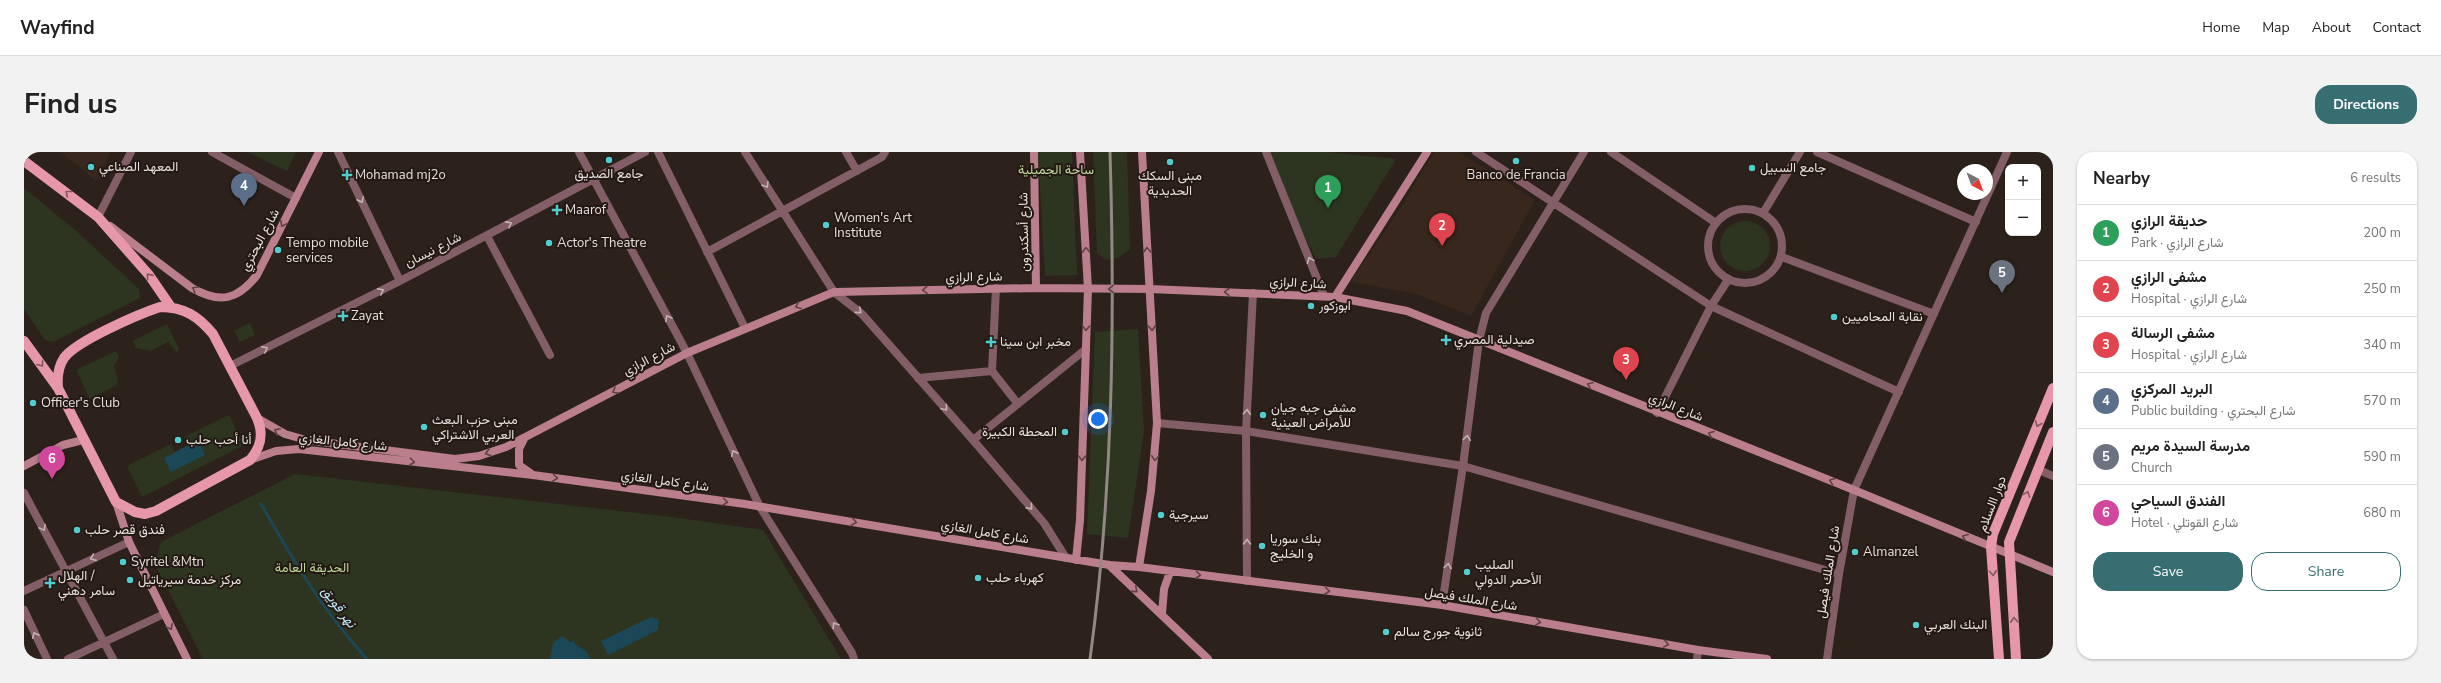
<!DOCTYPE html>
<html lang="en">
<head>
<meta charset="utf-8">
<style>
	:root { --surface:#fff; --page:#f2f2f2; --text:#222; --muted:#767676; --line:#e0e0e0; --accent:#376e71 }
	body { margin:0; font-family:"Nunito Sans",Vazirmatn,sans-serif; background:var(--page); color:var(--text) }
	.controls { position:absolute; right:12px; top:12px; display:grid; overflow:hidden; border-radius:8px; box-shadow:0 1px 3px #0004 }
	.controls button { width:36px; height:36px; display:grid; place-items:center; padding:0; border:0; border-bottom:1px solid var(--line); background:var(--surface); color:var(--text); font:20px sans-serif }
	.compass { position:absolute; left:1933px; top:12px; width:36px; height:36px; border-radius:50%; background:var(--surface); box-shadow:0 1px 3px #0004; rotate:139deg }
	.you { position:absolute; left:1074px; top:267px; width:14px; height:14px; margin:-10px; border:3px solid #fff; border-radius:50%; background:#1a73e8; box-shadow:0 0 0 6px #1a73e833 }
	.badge { display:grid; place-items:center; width:26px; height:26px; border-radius:50%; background:var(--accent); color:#fff; font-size:13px; font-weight:700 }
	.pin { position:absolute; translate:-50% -33px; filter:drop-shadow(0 1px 2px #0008) }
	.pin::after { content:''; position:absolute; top:21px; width:14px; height:12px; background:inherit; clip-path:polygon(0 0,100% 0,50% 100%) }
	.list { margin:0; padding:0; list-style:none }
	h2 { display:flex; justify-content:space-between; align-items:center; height:52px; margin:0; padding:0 16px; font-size:17px }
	h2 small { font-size:13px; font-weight:400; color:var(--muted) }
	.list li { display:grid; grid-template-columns:26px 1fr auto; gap:12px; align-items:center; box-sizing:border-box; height:56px; padding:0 16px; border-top:1px solid var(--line) }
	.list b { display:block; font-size:15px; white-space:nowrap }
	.list p { margin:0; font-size:13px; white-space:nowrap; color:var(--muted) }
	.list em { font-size:13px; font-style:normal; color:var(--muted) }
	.actions { display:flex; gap:8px; padding:12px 16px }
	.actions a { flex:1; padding:9px 0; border:1px solid var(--accent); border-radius:16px; text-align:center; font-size:14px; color:var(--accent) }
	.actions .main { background:var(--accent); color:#fff }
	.map { position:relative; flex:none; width:2029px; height:507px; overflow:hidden; border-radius:16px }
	header { display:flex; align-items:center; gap:24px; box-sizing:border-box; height:56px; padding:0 20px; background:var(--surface); border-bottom:1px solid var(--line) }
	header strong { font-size:19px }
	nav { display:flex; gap:22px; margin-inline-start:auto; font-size:14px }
	.intro { display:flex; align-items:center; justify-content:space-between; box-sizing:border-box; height:96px; padding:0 24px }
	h1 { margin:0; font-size:28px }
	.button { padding:10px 18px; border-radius:16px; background:var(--accent); color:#fff; font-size:14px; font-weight:700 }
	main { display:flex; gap:24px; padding:0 24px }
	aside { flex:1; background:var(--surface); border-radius:16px; box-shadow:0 1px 3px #0004 }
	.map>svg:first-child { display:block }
	.built { fill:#37271c }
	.green { fill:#2d3520 }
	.water { fill:#1c4757 }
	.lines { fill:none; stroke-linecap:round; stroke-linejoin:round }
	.stream { stroke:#1c4757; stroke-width:3 }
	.street { stroke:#845e66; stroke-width:8 }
	.secondary { stroke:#bb7e8c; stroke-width:8 }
	.primary { stroke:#e697a9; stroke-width:10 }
	.rail { stroke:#928983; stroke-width:3 }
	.oneway { stroke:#c4b2b2 }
	.oneway2 { stroke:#84585e }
	.oneway3 { stroke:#604143 }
	.poi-dot { fill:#51ccd1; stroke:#231812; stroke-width:1.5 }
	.labels { text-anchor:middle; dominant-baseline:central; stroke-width:4; stroke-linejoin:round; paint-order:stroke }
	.poi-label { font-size:13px; fill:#e7e0db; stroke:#231812; text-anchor:start }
	.park-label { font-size:13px; fill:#bfd79b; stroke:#231812 }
	.street-label { font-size:13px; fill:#e7e0db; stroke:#231812 }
	.water-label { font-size:14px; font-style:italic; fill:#bde8fa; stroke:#231812 }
</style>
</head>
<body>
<header>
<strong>Wayfind</strong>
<nav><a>Home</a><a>Map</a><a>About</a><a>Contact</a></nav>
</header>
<div class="intro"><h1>Find us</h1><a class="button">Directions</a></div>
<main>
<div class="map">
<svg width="2029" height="507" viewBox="0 0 2029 507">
	<rect width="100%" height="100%" fill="#2c221b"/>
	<path class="built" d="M 37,0 L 87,0 L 72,29 Z
		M 1410,0 L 1435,0 L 1511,48 L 1447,164 L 1393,142 L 1326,130 L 1376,57 Z"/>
	<path class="green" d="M 223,0 L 272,0 L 263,19 Z
		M 1014,0 L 1048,0 L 1053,123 L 1021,124 Z
		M 1069,0 L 1103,0 L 1106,97 L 1094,106 L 1082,108 L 1073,101 Z
		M 1239,0 L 1304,0 L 1372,7 L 1312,105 L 1292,107 Z
		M 0,36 L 51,78 L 115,137 L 116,146 L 29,190 L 21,188 L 0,157 Z
		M1696 94a25 25 0 1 1 50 0a25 25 0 1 1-50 0Z
		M 226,171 L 231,183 L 216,190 L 210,179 Z
		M 143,172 L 155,197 L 153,201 L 144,190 L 126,199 L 112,196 L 109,189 Z
		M 1114,177 L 1120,280 L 1104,386 L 1063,382 L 1071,180 Z
		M 92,199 L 95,205 L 90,214 L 94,228 L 93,233 L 66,247 L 52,218 Z
		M 205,263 L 220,293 L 118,345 L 103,314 L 147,292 L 151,300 L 164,293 L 160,285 Z
		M 271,322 L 648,365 L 739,378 L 817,507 L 179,507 L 131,412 L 137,390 Z"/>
	<path class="water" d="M 174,288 L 181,303 L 147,320 L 140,306 Z
		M 627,465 L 635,468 L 634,478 L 584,503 L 577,489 Z
		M 538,484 L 546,490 L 550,489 L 551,492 L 562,499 L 566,507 L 526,507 L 529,491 Z"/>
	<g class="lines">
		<path class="stream" d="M 237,352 C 269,408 299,459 343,507"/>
		<path class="street" d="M 188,0 L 272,46
			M 314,0 L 376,129
			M 555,0 L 663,201 L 736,355 L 828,501 L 830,507
			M 634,0 L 721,176
			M 721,0 L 810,140 L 838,162 L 949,288 L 1020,371 L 1042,406
			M 822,0 L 833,19
			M 1242,0 L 1300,144
			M 1452,0 L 1687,154 L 1875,240
			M 1587,0 L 1692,71
			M 1793,0 L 1952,70
			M1684 94a37 37 0 1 1 74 0a37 37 0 1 1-74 0Z
			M 1739,61 L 1776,0
			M 74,65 L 107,0
			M 463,84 L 526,203
			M 683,100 L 858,5 L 861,0
			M 1758,105 L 1910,162
			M 972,136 L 968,219 L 994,252
			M 206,214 L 376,129 L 621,0
			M 894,226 L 968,219
			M 1633,261 L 1687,154 L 1704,128
			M 1133,271 L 1222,279 L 1439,314 L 1815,422
			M 949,288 L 1062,197
			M 2013,317 L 2029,324
			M 0,341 L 89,507
			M 1223,429 L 1222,279 L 1229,141
			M 0,439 L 105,390
			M 1418,453 L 1439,314 L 1455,188 L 1462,161 L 1560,0
			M 0,458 L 23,507
			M 44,507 L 140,462
			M 1673,507 L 1674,498
			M 1803,507 L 1815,422 L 1830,338 L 1983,0"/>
		<path class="secondary" d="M 1010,0 L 1012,136
			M 86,74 L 168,136 C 196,152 214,148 233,123 L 295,0
			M 1311,145 L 1403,0
			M 233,266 L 261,282 L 282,288 L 431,307 L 455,304 L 482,295 L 663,201 L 810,140 L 1012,136 L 1126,137 L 1311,145 L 1383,159 L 1830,338 L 2029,420
			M 500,287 L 495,297 L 495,313 L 509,323
			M 226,308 L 252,299 L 275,297 L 509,323 L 721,352 L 1085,413 L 1115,415 L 1418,453 L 1674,498 L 1743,507
			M 0,314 L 39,293 L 59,288
			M 92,350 L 105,390 L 163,507
			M 1052,408 L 1056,368 L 1064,137 L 1056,0
			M 1085,413 L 1184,507
			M 1115,415 L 1127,339 L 1133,271 L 1118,0
			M 1138,462 L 1140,437 L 1146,420"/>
		<path class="primary" d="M 0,9 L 74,65 L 125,123 L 147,155
			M 136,155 C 160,155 174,164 189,182 L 233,266 C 240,282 237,295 226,308 L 132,359 L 121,362 L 111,360 L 92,350 L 34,236 C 33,225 34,215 40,206 C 52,189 115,162 136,155 Z
			M 0,189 L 34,236
			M 1975,507 L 1967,395 L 1969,382 L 2029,236
			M 1992,507 L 1985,390 L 2029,280"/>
		<path class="rail" d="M 1066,507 C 1089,339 1091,169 1086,0"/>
	</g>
	<defs><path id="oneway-chevron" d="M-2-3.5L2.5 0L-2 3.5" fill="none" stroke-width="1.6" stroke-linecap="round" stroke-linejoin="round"/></defs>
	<g class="oneway">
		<use href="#oneway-chevron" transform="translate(742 33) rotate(58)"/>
		<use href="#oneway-chevron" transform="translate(337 48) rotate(64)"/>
		<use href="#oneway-chevron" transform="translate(485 72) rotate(-28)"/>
		<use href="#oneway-chevron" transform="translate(1286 108) rotate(-111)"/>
		<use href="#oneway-chevron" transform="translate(357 139) rotate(-27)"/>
		<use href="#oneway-chevron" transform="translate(835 159) rotate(40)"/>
		<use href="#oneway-chevron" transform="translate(644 166) rotate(-118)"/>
		<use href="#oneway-chevron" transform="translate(241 197) rotate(-27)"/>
		<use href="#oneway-chevron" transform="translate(921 256) rotate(49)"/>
		<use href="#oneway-chevron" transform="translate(1223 260) rotate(-87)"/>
		<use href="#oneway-chevron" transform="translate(1443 286) rotate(-83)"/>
		<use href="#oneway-chevron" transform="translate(710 301) rotate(-116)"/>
		<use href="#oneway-chevron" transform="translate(1006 355) rotate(49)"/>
		<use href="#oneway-chevron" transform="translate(19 376) rotate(62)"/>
		<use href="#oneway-chevron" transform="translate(1223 390) rotate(-90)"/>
		<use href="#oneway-chevron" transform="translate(69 406) rotate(156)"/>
		<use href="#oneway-chevron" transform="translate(1424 414) rotate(-81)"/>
		<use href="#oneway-chevron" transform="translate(811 473) rotate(-122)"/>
		<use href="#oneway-chevron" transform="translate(11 483) rotate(-115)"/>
	</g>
	<g class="oneway2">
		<use href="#oneway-chevron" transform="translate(44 41) rotate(-141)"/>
		<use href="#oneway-chevron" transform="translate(125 124) rotate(-129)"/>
		<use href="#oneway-chevron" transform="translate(17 212) rotate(54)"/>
		<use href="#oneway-chevron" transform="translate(2014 272) rotate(113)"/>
		<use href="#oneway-chevron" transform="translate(2003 342) rotate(-69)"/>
		<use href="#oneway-chevron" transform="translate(1969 421) rotate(86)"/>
		<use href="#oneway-chevron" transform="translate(1990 468) rotate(-93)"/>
	</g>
	<g class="oneway3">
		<use href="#oneway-chevron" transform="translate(259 72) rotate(117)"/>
		<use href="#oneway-chevron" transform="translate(1062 98) rotate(-93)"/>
		<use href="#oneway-chevron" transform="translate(1123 98) rotate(-93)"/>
		<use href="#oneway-chevron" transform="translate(171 137) rotate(-149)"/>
		<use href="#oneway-chevron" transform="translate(1087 137) rotate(179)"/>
		<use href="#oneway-chevron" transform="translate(901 138) rotate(178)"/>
		<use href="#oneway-chevron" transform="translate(1203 140) rotate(-178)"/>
		<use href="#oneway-chevron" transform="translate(774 154) rotate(157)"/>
		<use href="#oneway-chevron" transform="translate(1062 176) rotate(92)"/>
		<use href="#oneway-chevron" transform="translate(1128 176) rotate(87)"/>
		<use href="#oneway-chevron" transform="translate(1566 233) rotate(-158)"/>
		<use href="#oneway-chevron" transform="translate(591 239) rotate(152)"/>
		<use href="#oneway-chevron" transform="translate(253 279) rotate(-153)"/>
		<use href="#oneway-chevron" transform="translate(1687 282) rotate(-159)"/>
		<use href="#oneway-chevron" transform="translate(464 301) rotate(164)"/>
		<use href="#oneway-chevron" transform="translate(1058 306) rotate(92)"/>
		<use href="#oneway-chevron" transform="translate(1131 306) rotate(94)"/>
		<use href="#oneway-chevron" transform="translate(388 310) rotate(7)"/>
		<use href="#oneway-chevron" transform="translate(531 326) rotate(8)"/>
		<use href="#oneway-chevron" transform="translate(1808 329) rotate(-159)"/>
		<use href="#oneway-chevron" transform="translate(701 350) rotate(8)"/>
		<use href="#oneway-chevron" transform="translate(830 370) rotate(10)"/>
		<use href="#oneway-chevron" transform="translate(1941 385) rotate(-158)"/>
		<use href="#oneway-chevron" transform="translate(1174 423) rotate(7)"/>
		<use href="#oneway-chevron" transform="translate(1111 438) rotate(41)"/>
		<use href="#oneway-chevron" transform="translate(1303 439) rotate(7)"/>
		<use href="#oneway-chevron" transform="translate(1514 470) rotate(10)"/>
		<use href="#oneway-chevron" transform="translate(146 475) rotate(62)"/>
		<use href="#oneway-chevron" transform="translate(1642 492) rotate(10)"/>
	</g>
	<g class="poi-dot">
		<circle cx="585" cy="8" r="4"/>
		<circle cx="1492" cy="9" r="4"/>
		<circle cx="1146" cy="10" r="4"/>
		<circle cx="67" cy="15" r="4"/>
		<circle cx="1728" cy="16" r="4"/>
		<path d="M321 17h4v4h4v4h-4v4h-4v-4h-4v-4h4z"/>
		<path d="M531 52h4v4h4v4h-4v4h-4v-4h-4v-4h4z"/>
		<circle cx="802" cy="73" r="4"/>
		<circle cx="525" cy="91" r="4"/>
		<circle cx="254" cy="98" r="4"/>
		<circle cx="1287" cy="154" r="4"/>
		<path d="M317 158h4v4h4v4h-4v4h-4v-4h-4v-4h4z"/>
		<circle cx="1810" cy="165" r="4"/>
		<path d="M1420 182h4v4h4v4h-4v4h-4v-4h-4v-4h4z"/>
		<path d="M965 184h4v4h4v4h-4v4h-4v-4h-4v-4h4z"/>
		<circle cx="9" cy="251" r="4"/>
		<circle cx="1239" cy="263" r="4"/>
		<circle cx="400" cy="275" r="4"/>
		<circle cx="1041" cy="280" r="4"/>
		<circle cx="154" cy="288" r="4"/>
		<circle cx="1137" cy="363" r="4"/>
		<circle cx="53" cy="378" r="4"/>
		<circle cx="1238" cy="394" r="4"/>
		<circle cx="1831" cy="400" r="4"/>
		<circle cx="99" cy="410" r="4"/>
		<circle cx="1443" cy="420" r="4"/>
		<circle cx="954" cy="426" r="4"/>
		<circle cx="106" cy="428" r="4"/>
		<path d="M24 425h4v4h4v4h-4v4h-4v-4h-4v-4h4z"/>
		<circle cx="1892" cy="473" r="4"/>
		<circle cx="1362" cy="480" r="4"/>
	</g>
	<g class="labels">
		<g class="poi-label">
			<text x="75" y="15">المعهد الصناعي</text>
			<text x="1736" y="16">جامع السبيل</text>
			<text x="585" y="22" text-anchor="middle">جامع الصديق</text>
			<text x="331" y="23">Mohamad mj2o</text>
			<text x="1492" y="23" text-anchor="middle">Banco de Francia</text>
			<text x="1146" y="24" text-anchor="middle">مبنى السكك<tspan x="1146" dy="15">الحديدية</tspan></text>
			<text x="541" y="58">Maarof</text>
			<text x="810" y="66">Women's Art<tspan x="810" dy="15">Institute</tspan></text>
			<text x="262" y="91">Tempo mobile<tspan x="262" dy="15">services</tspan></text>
			<text x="533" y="91">Actor's Theatre</text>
			<text x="1295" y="154">ابوزكور</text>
			<text x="327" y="164">Zayat</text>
			<text x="1818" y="165">نقابة المحاميين</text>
			<text x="1430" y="188">صيدلية المصري</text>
			<text x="976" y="190">مخبر ابن سينا</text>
			<text x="17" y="251">Officer's Club</text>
			<text x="1247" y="256">مشفى جبه جيان<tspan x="1247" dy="15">للأمراض العينية</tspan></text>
			<text x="408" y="268">مبنى حزب البعث<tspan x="408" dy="15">العربي الاشتراكي</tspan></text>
			<text x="1033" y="280" text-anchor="end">المحطة الكبيرة</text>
			<text x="162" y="288">أنا أحب حلب</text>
			<text x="1145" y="363">سيرجية</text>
			<text x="61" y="378">فندق قصر حلب</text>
			<text x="1246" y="387">بنك سوريا<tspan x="1246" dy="15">و الخليج</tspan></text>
			<text x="1839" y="400">Almanzel</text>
			<text x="107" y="410">Syritel &amp;Mtn</text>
			<text x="1451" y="413">الصليب<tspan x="1451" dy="15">الأحمر الدولي</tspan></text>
			<text x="34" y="424">الهلال /<tspan x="34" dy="15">سامر دهني</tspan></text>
			<text x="962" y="426">كهرباء حلب</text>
			<text x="114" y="428">مركز خدمة سيرياتيل</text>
			<text x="1900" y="473">البنك العربي</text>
			<text x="1370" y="480">ثانوية جورج سالم</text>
		</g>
		<g class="park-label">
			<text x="1032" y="18">ساحة الجميلية</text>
			<text x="288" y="416">الحديقة العامة</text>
		</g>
		<g class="street-label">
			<text transform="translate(1000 80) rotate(-91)">شارع أسكندرون</text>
			<text transform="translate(236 88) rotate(-62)">شارع البحتري</text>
			<text transform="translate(409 98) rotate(-27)">شارع نيسان</text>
			<text transform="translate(950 125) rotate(-1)">شارع الرازي</text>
			<text transform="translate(1274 131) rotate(3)">شارع الرازي</text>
			<text transform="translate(625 207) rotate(-28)">شارع الرازي</text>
			<text transform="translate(1652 255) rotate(22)">شارع الرازي</text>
			<text transform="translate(319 290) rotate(6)">شارع كامل الغازي</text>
			<text transform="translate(641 329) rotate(8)">شارع كامل الغازي</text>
			<text transform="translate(1968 352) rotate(-69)">دوار االسلام</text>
			<text transform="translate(961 380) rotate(10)">شارع كامل الغازي</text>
			<text transform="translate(1804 420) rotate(-81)">شارع الملك فيصل</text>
			<text transform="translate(1447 447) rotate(9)">شارع الملك فيصل</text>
		</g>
		<g class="water-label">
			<text transform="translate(315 455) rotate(53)">نهر قويق</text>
		</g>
	</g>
</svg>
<div class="controls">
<button>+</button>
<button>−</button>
</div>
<svg class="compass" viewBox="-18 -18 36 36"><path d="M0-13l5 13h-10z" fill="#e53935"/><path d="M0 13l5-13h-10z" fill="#767676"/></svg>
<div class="you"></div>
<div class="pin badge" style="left:1304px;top:56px;background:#2e9e5b">1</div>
<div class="pin badge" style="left:1418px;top:94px;background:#e0444e">2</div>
<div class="pin badge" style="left:1602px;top:228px;background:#e0444e">3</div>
<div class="pin badge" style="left:220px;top:54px;background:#5c6f8a">4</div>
<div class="pin badge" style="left:1978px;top:141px;background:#6b7280">5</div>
<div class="pin badge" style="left:28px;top:327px;background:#d1479c">6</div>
</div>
<aside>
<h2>Nearby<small>6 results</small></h2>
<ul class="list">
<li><span class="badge" style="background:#2e9e5b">1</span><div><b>حديقة الرازي</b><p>Park · شارع الرازي</p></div><em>200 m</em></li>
<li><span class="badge" style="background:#e0444e">2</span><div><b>مشفى الرازي</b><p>Hospital · شارع الرازي</p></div><em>250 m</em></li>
<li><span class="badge" style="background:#e0444e">3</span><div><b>مشفى الرسالة</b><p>Hospital · شارع الرازي</p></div><em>340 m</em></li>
<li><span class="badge" style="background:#5c6f8a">4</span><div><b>البريد المركزي</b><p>Public building · شارع البحتري</p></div><em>570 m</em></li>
<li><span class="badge" style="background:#6b7280">5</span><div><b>مدرسة السيدة مريم</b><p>Church</p></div><em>590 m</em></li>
<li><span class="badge" style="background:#d1479c">6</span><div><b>الفندق السياحي</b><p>Hotel · شارع القوتلي</p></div><em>680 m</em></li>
</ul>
<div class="actions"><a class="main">Save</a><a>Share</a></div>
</aside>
</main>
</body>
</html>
